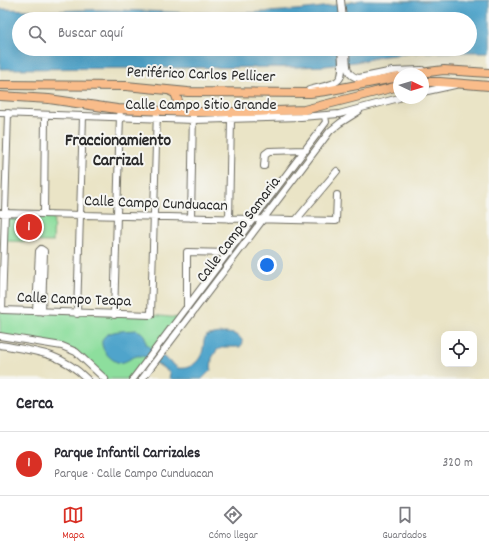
<!DOCTYPE html>
<html lang="es">
<head>
<meta charset="utf-8">
<style>
	:root { --surface:#fff; --page:#f2f2f3; --text:#2b2b33; --muted:#7c7c81; --line:#e1e1e2; --accent:#d93025 }
	body { margin:0; font-family:Dekko,sans-serif; background:var(--page); color:var(--text) }
	.controls { position:absolute; right:12px; bottom:12px; display:grid; overflow:hidden; border-radius:8px; box-shadow:0 4px 16px #0002 }
	.controls button { width:36px; height:36px; display:grid; place-items:center; padding:0; border:0; border-bottom:1px solid var(--line); background:var(--surface); color:var(--text); font:20px sans-serif }
	.compass { position:absolute; left:393px; top:68px; width:36px; height:36px; border-radius:50%; background:var(--surface); box-shadow:0 4px 16px #0002; rotate:94deg }
	.you { position:absolute; left:267px; top:265px; width:14px; height:14px; margin:-10px; border:3px solid #fff; border-radius:50%; background:#1a73e8; box-shadow:0 0 0 6px #1a73e833 }
	.badge { display:grid; place-items:center; width:26px; height:26px; border-radius:50%; background:var(--accent); color:#fff; font-size:13px; font-weight:700 }
	.pin { position:absolute; translate:-50% -50%; border:2px solid #fff; box-shadow:0 1px 4px #0006 }
	.list { margin:0; padding:0; list-style:none }
	h2 { display:flex; justify-content:space-between; align-items:center; height:52px; margin:0; padding:0 16px; font-size:17px }
	h2 small { font-size:13px; font-weight:400; color:var(--muted) }
	.list li { display:grid; grid-template-columns:26px 1fr auto; gap:12px; align-items:center; box-sizing:border-box; height:64px; padding:0 16px; border-top:1px solid var(--line) }
	.list b { display:block; font-size:15px; white-space:nowrap }
	.list p { margin:0; font-size:13px; white-space:nowrap; color:var(--muted) }
	.list em { font-size:13px; font-style:normal; color:var(--muted) }
	.icon { flex:none; width:22px; height:22px; fill:none; stroke:currentColor; stroke-width:2; stroke-linecap:round; stroke-linejoin:round }
	.map { position:relative; flex:none; width:489px; height:379px; overflow:hidden }
	.search { position:absolute; background:var(--surface); box-shadow:0 4px 16px #0002; left:12px; right:12px; top:12px; height:44px; display:flex; align-items:center; gap:10px; box-sizing:border-box; padding:0 14px; border-radius:22px; color:var(--muted); font-size:15px }
	.sheet { height:116px; background:var(--surface) }
	nav { display:flex; justify-content:space-around; align-items:center; box-sizing:border-box; height:56px; border-top:1px solid var(--line); background:var(--surface); font-size:11px; color:var(--muted) }
	nav a { display:grid; justify-items:center; gap:2px }
	nav .on { color:var(--accent) }
	.map>svg:first-child { display:block }
	.green { fill:#8dde9d; stroke:#5c8464 }
	.water { fill:#50a4cb; stroke:#3e687b; fill-rule:evenodd }
	.lines { fill:none; stroke-linecap:round; stroke-linejoin:round }
	.minor-casing { stroke:#6e6c61; stroke-width:8 }
	.major-casing { stroke:#6e6c61; stroke-width:10 }
	.minor { stroke:#fff; stroke-width:6 }
	.major { stroke:#f9bc8a; stroke-width:8 }
	.labels { text-anchor:middle; dominant-baseline:central; stroke-width:4; stroke-linejoin:round; paint-order:stroke }
	.street-label { font-size:16px; fill:#2b2b2b; stroke:#f6f6f2 }
	.neighbourhood-label { font-size:17px; font-weight:bold; fill:#2b2b2b; stroke:#f6f6f2 }
</style>
</head>
<body>
<div class="map">
<svg width="489" height="379" viewBox="0 0 489 379">
	<rect width="100%" height="100%" fill="#f6f6f2"/>
	<filter id="ink" filterUnits="userSpaceOnUse"><feTurbulence type="fractalNoise" baseFrequency=".025" numOctaves="2"/><feDisplacementMap in="SourceGraphic" scale="8" xChannelSelector="R" yChannelSelector="G"/><feConvolveMatrix kernelMatrix="1 2 1 2 8 2 1 2 1" color-interpolation-filters="sRGB"/></filter>
	<filter id="wash" filterUnits="userSpaceOnUse"><feTurbulence type="fractalNoise" baseFrequency=".012" numOctaves="4" result="noise"/><feDisplacementMap in="SourceGraphic" scale="16" xChannelSelector="R" yChannelSelector="G"/><feGaussianBlur stdDeviation="0.9" result="paint"/><feColorMatrix in="noise" values="0 0 0 0 0 0 0 0 0 0 0 0 0 0 0 0 0 1.4 0 .05"/><feComposite in="paint" operator="in"/></filter>
	<g filter="url(#wash)">
		<rect width="100%" height="100%" fill="#eae4c6"/>
		<path class="green" d="M 6,213 L 54,214 L 53,242 L 5,241 Z
			M 0,310 L 151,315 L 179,318 L 133,379 L 104,379 L 73,350 L 0,336 Z"/>
		<path class="water" d="M 362,0 L 405,1 L 489,0 L 489,52 L 424,52 L 385,56 L 355,62 L 325,66 L 297,67 L 0,69 L 0,9 C 14,9 28,10 42,11 C 66,11 91,9 115,10 C 197,13 281,18 362,0 ZM 19,19 L 470,19 L 470,49 L 19,49 Z
			M 136,330 C 144,332 146,337 146,344 L 178,368 C 190,370 201,361 203,349 C 204,344 203,341 206,336 C 215,333 240,329 243,343 L 240,347 L 224,347 L 217,350 L 212,358 L 211,370 L 202,379 L 169,379 L 170,373 L 168,371 C 161,367 149,357 141,356 C 133,354 126,365 117,362 C 107,358 94,341 108,334 C 116,330 128,331 136,330 Z"/>
	</g>
	<g filter="url(#ink)">
		<g class="lines">
			<g class="minor-casing">
				<path id="minor" d="M 341,0 L 343,19
					M 346,49 C 347,61 344,76 359,78 L 393,71 L 422,70
					M 309,90 C 343,81 344,85 341,49
					M 423,92 L 455,85
					M 0,113 L 194,120 L 301,117 L 339,114 L 399,98
					M 8,113 L 2,310 L 151,315 L 157,110
					M 264,166 L 265,154 L 269,151 L 306,150
					M 0,213 L 336,221 L 337,195
					M 44,214 L 45,115
					M 191,218 L 193,112
					M 229,219 L 231,120
					M 296,220 L 337,171
					M 187,307 L 187,252 L 229,253
					M 36,311 L 39,251 L 41,249 L 44,251 L 42,312
					M 77,314 L 83,116
					M 114,315 L 120,115
					M 0,336 L 62,346 L 76,352 L 105,379
					M 0,345 C 35,351 60,352 87,379
					M 133,379 L 326,122 L 325,116
					M 142,379 L 330,131 L 340,123 L 359,111"/>
			</g>
			<g class="major-casing">
				<path id="major" d="M 412,74 L 444,70 L 489,73
					M 423,82 L 440,82 L 489,86
					M 0,85 L 126,86 L 188,92 L 310,93 L 326,91 L 399,77
					M 0,96 L 49,99 L 117,109 L 191,112 L 248,112 L 304,110 L 399,86
					M 168,111 L 174,108 L 178,101 L 175,93 L 170,91"/>
			</g>
			<use href="#minor" class="minor"/>
			<use href="#major" class="major"/>
		</g>
	</g>
	<g class="labels">
		<g class="street-label">
			<text transform="translate(201 75) rotate(2)">Periférico Carlos Pellicer</text>
			<text x="201" y="105">Calle Campo Sitio Grande</text>
			<text transform="translate(156 204) rotate(2)">Calle Campo Cunduacan</text>
			<text transform="translate(239 230) rotate(-53)">Calle Campo Samaria</text>
			<text transform="translate(74 300) rotate(2)">Calle Campo Teapa</text>
		</g>
		<g class="neighbourhood-label">
			<text x="118" y="142">Fraccionamiento<tspan x="118" dy="20">Carrizal</tspan></text>
		</g>
	</g>
</svg>
<div class="controls">
<button><svg class="icon" aria-label="locate" viewBox="0 0 24 24"><circle cx="12" cy="12" r="6"/><path d="M12 2v4M12 18v4M2 12h4M18 12h4"/></svg></button>
</div>
<svg class="compass" viewBox="-18 -18 36 36"><path d="M0-13l5 13h-10z" fill="#e53935"/><path d="M0 13l5-13h-10z" fill="#7c7c81"/></svg>
<div class="you"></div>
<div class="pin badge" style="left:29px;top:227px">1</div>
<div class="search"><svg class="icon" aria-label="search" viewBox="0 0 24 24"><circle cx="10" cy="10" r="6"/><path d="M15 15l6 6"/></svg>Buscar aquí</div>
</div>
<section class="sheet">
<h2>Cerca<small></small></h2>
<ul class="list">
<li><span class="badge">1</span><div><b>Parque Infantil Carrizales</b><p>Parque · Calle Campo Cunduacan</p></div><em>320 m</em></li>
</ul>
</section>
<nav>
<a class="on"><svg class="icon" aria-label="map" viewBox="0 0 24 24"><path d="M3 6l6-2 6 2 6-2v14l-6 2-6-2-6 2zM9 4v14M15 6v14"/></svg>Mapa</a>
<a><svg class="icon" aria-label="directions" viewBox="0 0 24 24"><path d="M12 3l9 9-9 9-9-9zM9 14v-3h6M13 9l2 2-2 2"/></svg>Cómo llegar</a>
<a><svg class="icon" aria-label="saved" viewBox="0 0 24 24"><path d="M7 4h10v16l-5-4-5 4z"/></svg>Guardados</a>
</nav>
</body>
</html>
